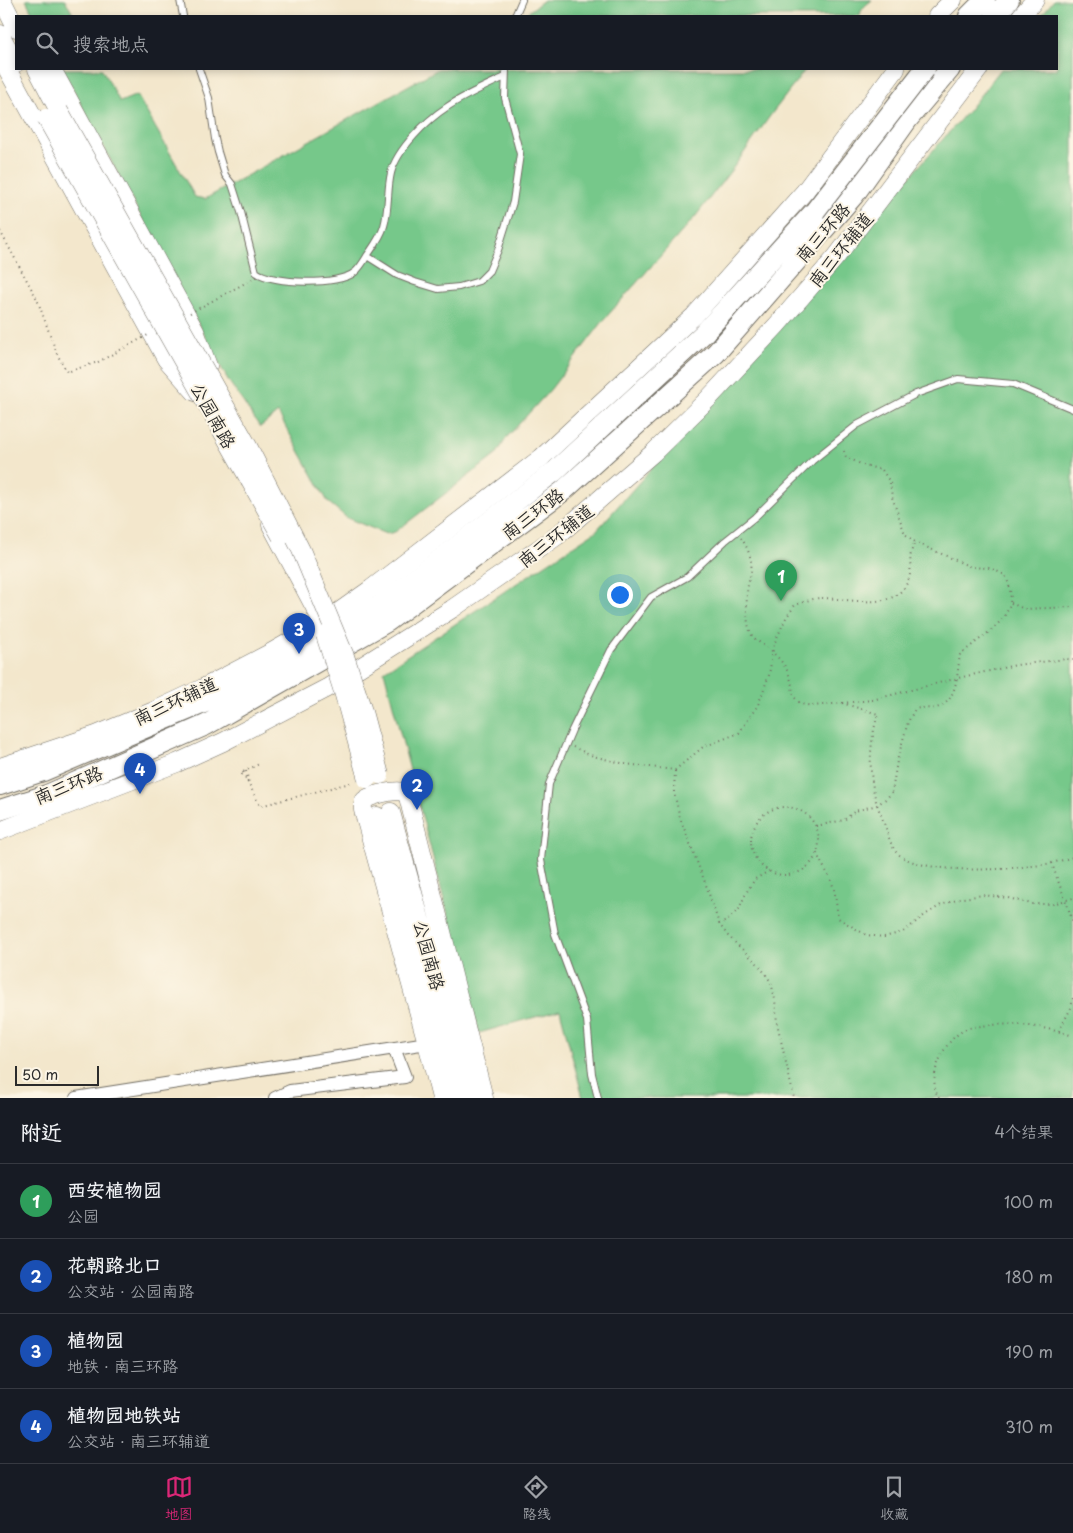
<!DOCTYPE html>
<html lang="zh">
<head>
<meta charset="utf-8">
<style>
	:root { --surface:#171b24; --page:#20242c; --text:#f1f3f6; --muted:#9ea1a6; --line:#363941; --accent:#db2777 }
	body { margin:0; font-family:"Playpen Sans","LXGW WenKai TC",sans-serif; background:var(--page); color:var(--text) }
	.scale { position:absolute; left:15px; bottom:12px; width:84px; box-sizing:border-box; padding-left:5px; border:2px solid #2b2b2b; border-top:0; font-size:14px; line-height:18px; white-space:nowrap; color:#2b2b2b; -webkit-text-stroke:4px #fcf5e5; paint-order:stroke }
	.you { position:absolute; left:619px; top:594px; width:18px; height:18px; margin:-12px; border:4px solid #fff; border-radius:50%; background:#1a73e8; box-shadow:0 0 0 8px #1a73e833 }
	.badge { display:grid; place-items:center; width:32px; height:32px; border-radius:50%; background:var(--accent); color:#fff; font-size:16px; font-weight:700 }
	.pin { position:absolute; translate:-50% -41px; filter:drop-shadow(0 1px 2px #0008) }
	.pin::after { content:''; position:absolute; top:26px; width:18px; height:15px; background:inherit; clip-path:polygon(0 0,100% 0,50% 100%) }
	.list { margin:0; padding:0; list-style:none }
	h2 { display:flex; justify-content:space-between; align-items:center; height:65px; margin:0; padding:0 20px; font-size:21px }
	h2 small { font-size:16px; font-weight:400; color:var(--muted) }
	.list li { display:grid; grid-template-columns:32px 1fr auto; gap:15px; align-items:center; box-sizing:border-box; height:75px; padding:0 20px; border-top:1px solid var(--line) }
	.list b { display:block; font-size:19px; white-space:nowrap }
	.list p { margin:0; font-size:16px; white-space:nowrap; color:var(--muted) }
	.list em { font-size:16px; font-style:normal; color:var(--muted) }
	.icon { flex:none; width:28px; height:28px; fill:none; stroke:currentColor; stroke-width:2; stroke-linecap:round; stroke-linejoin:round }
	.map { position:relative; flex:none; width:1073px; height:1098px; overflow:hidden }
	.search { position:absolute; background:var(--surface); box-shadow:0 2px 8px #0003; left:15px; right:15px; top:15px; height:55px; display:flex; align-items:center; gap:12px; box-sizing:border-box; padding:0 18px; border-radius:0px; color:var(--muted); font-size:19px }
	.sheet { height:365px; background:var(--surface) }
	nav { display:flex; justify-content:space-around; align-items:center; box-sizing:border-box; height:70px; border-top:1px solid var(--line); background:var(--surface); font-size:14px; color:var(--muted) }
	nav a { display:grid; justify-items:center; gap:2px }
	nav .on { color:var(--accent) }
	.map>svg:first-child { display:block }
	.green { fill:#76c88a; stroke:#507a5a }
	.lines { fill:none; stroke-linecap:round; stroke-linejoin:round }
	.service-casing { stroke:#716d63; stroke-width:8 }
	.minor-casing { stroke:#716d63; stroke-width:14 }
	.secondary-casing { stroke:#716d63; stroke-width:19 }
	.trunk-casing { stroke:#716d63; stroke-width:22 }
	.path { stroke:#716d63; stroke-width:2; stroke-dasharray:1 4; stroke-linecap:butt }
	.service { stroke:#fff; stroke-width:6 }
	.minor { stroke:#fff; stroke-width:12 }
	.secondary { stroke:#fff; stroke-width:18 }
	.trunk { stroke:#fff; stroke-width:20 }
	.secondary-bridge-casing { stroke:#716d63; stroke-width:19; stroke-linecap:butt }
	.trunk-bridge-casing { stroke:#716d63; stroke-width:22; stroke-linecap:butt }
	.path-bridge { stroke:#716d63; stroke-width:2; stroke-dasharray:1 4; stroke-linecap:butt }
	.secondary-bridge { stroke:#fff; stroke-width:18 }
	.trunk-bridge { stroke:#fff; stroke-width:20 }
	.labels { text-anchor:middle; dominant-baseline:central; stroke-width:4; stroke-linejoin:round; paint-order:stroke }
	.street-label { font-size:18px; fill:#2b2b2b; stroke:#fcf5e5 }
</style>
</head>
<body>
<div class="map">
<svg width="1073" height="1098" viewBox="0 0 1073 1098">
	<rect width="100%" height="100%" fill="#fcf5e5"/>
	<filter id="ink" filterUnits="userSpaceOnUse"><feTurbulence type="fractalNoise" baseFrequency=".02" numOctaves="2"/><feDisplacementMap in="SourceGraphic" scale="10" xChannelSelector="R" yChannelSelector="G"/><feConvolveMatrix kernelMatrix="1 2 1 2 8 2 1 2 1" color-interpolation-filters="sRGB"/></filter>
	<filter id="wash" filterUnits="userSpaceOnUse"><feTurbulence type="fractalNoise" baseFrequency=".0096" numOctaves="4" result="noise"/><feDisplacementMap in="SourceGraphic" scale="20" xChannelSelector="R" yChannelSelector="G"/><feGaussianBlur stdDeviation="1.12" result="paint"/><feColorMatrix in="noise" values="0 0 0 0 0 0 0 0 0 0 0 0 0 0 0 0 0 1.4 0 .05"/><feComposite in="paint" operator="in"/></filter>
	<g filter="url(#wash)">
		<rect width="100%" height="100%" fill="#f3e7cc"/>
		<path class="green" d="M 26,0 L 65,0 L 74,16 L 34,16 Z
			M 544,0 L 872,0 C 867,4 860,9 860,16 L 523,16 Z
			M 1054,0 L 1073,0 L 1073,1098 L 583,1098 L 560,1010 L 479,1033 L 384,671 L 596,531 L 967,112 L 1001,69 L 1057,69 L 1057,16 L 1041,16 Z
			M 62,69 L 102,69 L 120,102 L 137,95 L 195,197 L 205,199 L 438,69 L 806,69 L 770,116 L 736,164 L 695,217 L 608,315 L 550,390 L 507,437 L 496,455 L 395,532 L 386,534 L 347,518 L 328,502 L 278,413 L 260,427 L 228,380 Z"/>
	</g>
	<g filter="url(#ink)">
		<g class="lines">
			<g class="service-casing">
				<path id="service" d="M 180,0 L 183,16
					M 515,16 L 522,0
					M 199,69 L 209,98 L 215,139 L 218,152 L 225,175 L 232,184 L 241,212 L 256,272 C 272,284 339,286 355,272 C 360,268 364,261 367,256 L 397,275 L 415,282 L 438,289 L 459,287 L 479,281 L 489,271 L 498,250 L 513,202 L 520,154 L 505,98 L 506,69
					M 367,256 C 373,247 381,237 384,226 C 389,209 387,190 391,173 C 397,149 427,120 447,107 C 465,95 486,86 505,77
					M 598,1098 L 592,1074 L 587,1020 L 555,934 L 541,860 L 549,784 L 572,730 L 611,650 L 651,597 L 687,577 L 725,541 L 755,517 L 812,461 L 857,425 L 916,394 L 958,379 L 1013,384 L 1073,409"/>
			</g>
			<g class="minor-casing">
				<path id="minor" d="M 76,1098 L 427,1043
					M 275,1098 L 290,1091 L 405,1077 L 394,1048"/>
			</g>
			<g class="secondary-casing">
				<path id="secondary" d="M 2,0 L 16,28
					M 937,16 L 953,0
					M 1021,16 L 1035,0
					M 0,34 L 16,63
					M 0,56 L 166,359 L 195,392
					M 37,69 L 59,111
					M 52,69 L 195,331 L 208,366
					M 271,525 L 323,623
					M 0,767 L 96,735 L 156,710 L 203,688 L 270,653 L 323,623 L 371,589 L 541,458 L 694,316 L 805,191 L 896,69
					M 391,812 L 469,1098
					M 377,816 L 454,1098
					M 0,831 L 177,763 L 223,742 L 327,688 L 452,609 L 557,536 L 653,453 L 708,399 L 777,325 L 836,257 L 979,69
					M 441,1098 L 427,1043 L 363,810 C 363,806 362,804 364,801 C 368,795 397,789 404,792 L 408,797 L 484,1098"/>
			</g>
			<g class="trunk-casing">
				<path id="trunk" d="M 969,16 L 985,0
					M 995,16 L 1009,0
					M 0,785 L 43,771 L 206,702 L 379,606 L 555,471 L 704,333 L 815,211
					M 0,810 L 47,795 L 206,725 L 388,621 L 563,491 L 716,353 L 854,195 L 908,119 L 950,69"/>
			</g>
			<path class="path" d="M 0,231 L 37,299 L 57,354 L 67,372 L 98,362
				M 741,538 C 747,546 753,560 751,570 C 751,575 749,580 748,585 C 746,596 746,621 750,631 C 752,638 760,643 766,647 C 784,661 792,673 793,696 L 801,704 L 813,706 L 872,700 L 958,678 L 1016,665 L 1066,659 L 1073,660
				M 1011,603 L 1024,609 L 1073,607
				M 842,703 L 878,714 C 870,741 868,769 875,797 C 877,807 882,816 885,826 C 888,834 891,847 897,853 C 921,875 1001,870 1032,866 C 1046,865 1060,861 1073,857
				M 573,747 L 593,756 L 625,764 L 675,770 L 703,747 L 739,733 L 758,705 L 769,675 L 774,644 L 786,618 L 795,605 C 804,602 813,598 821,598 C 848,598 893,612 907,583 C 913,571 909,564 911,553 C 912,549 913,546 915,542
				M 246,771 L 249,783
				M 675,771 L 674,792 L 680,818 L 706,885 L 719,924 L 728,936 L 759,965 L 771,982 L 775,999 L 777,1023 L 794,1098
				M 243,772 L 260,806 L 354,782
				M 248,783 L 241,773 L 261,763
				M751 841a34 34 0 1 1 68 0a34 34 0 1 1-68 0Z
				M 816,826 L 844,820 L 855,811 L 877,805 L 887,798 L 892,792 L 897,761 L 908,722 L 915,709 C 923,707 928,709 935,708 C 958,704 957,672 960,655 C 987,631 1025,616 1005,575 L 990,568 L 971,567 L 915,542 L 905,534 L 892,497 L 890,482 L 882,470 L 863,465 L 846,457 L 843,448
				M 817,853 C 820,862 826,870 830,878 C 836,891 836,904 838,918 L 866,935 L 884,937 L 903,932 L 925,915 L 941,905 L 963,898 L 983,895 L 1008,898 L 1031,904 L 1053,904 L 1073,898
				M 1052,863 C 1058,884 1068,903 1073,924
				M 719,924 L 727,921 L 739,909 L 746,893 L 755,879 L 769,871
				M 1059,1031 L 1071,1008 L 1073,998
				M 939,1098 C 932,1088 934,1071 939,1061 C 944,1047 953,1036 966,1029 C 971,1027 976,1027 981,1026 C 1012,1022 1044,1026 1073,1036"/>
			<use href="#service" class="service"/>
			<use href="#minor" class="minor"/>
			<use href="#secondary" class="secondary"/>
			<use href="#trunk" class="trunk"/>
			<g class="secondary-bridge-casing">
				<path id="secondary-bridge" d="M 59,111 L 249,448 L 301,550 L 345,656 L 362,708 L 380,775
					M 46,118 L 281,536
					M 325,635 L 344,695 L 367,779"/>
			</g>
			<g class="trunk-bridge-casing">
				<path id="trunk-bridge" d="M 815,211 L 925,69"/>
			</g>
			<path class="path-bridge" d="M 190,313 L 260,275
				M 98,362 L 150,334"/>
			<use href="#secondary-bridge" class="secondary-bridge"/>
			<use href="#trunk-bridge" class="trunk-bridge"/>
		</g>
	</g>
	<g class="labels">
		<g class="street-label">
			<text transform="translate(822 232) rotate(-49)">南三环路</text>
			<text transform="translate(840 249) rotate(-51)">南三环辅道</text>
			<text transform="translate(214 415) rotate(61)">公园南路</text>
			<text transform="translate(532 513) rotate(-37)">南三环路</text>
			<text transform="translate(555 535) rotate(-38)">南三环辅道</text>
			<text transform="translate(175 700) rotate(-25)">南三环辅道</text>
			<text transform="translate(68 784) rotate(-22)">南三环路</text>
			<text transform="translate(430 955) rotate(75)">公园南路</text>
		</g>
	</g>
</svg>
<div class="scale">50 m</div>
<div class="you"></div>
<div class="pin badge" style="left:781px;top:601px;background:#2e9e5b">1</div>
<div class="pin badge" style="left:417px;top:810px;background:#1a4fb4">2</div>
<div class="pin badge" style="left:299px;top:654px;background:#1a4fb4">3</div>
<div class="pin badge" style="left:140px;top:794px;background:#1a4fb4">4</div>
<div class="search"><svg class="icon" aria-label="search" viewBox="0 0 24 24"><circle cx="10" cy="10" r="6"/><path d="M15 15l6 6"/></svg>搜索地点</div>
</div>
<section class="sheet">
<h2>附近<small>4个结果</small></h2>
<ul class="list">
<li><span class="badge" style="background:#2e9e5b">1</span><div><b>西安植物园</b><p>公园</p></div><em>100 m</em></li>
<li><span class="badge" style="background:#1a4fb4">2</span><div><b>花朝路北口</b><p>公交站 · 公园南路</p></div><em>180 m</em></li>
<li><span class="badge" style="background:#1a4fb4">3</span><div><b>植物园</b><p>地铁 · 南三环路</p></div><em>190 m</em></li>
<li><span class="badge" style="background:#1a4fb4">4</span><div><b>植物园地铁站</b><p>公交站 · 南三环辅道</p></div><em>310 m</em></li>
</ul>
</section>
<nav>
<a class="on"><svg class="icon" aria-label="map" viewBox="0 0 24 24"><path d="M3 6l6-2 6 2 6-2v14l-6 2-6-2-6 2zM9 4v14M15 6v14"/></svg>地图</a>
<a><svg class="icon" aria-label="directions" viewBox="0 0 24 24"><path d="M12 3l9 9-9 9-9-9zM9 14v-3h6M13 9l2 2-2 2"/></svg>路线</a>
<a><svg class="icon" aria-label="saved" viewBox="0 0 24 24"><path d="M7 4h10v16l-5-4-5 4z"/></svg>收藏</a>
</nav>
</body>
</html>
